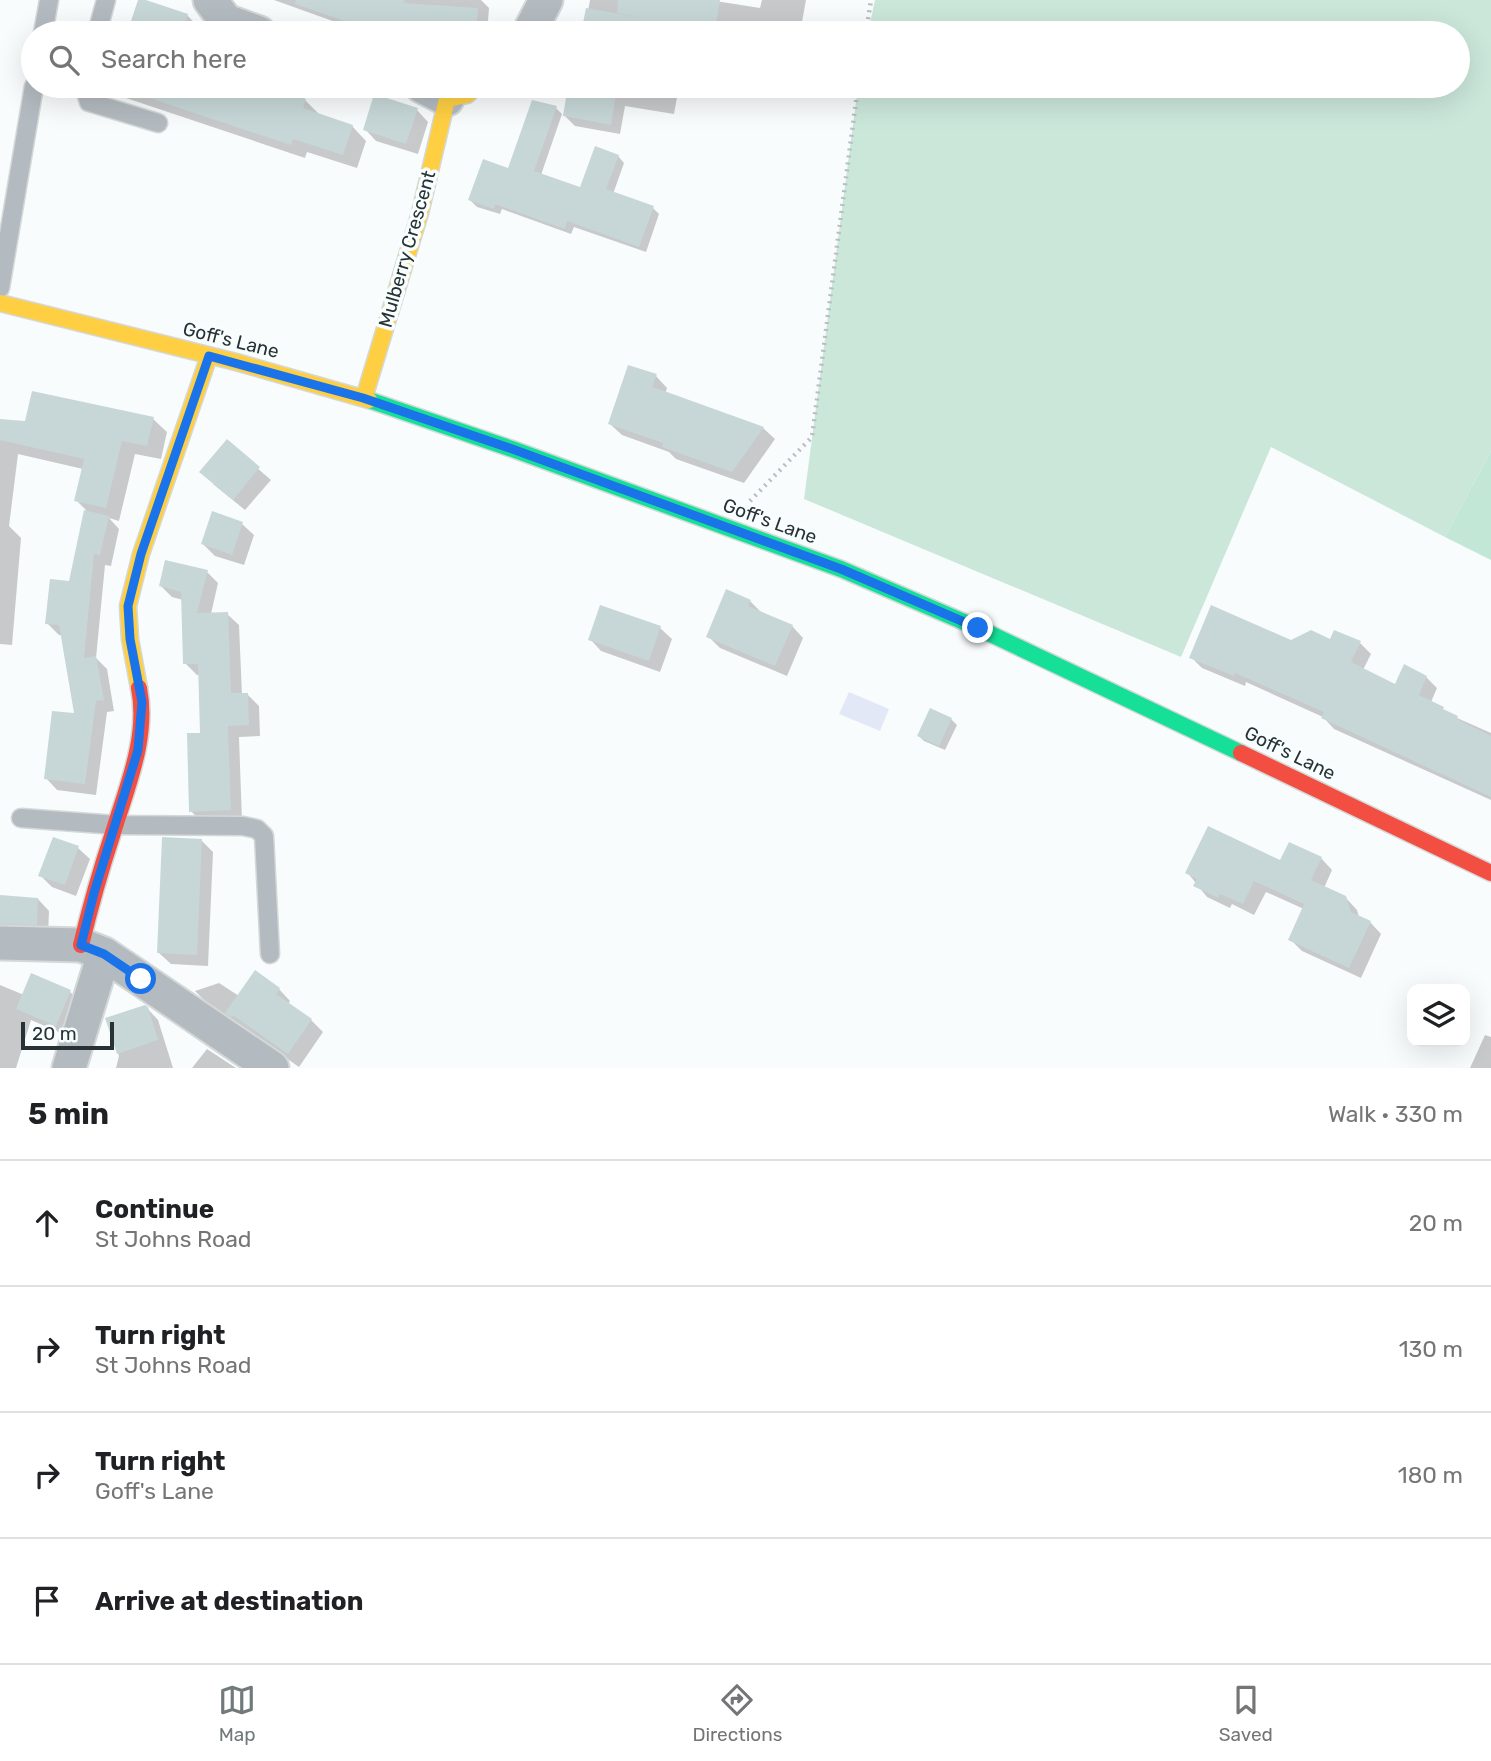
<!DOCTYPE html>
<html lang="en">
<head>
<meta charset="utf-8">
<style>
	:root { --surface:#fff; --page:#f6f6f6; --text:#202124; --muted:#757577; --line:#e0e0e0; --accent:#71797b }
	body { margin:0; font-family:Rubik,sans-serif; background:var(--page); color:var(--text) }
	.controls { position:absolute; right:21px; bottom:21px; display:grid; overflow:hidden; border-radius:14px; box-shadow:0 7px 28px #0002 }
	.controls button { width:63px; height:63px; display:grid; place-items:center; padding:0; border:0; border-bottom:2px solid var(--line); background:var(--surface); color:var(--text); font:35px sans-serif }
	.scale { position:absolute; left:21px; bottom:18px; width:93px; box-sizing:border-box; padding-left:7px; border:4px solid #283235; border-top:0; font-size:19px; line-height:24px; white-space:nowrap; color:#283235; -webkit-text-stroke:5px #f8fdfe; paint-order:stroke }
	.stop { position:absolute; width:21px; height:21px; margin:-16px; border:5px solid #1a73e8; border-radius:50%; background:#fff }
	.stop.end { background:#1a73e8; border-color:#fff; box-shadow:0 2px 7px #0008 }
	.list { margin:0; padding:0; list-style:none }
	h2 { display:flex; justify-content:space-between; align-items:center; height:91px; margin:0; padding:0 28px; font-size:30px }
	h2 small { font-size:23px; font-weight:400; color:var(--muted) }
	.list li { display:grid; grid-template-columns:46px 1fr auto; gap:21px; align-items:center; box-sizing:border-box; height:126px; padding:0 28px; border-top:2px solid var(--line) }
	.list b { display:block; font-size:26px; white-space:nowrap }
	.list p { margin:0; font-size:23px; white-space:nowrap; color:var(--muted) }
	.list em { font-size:23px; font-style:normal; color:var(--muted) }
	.icon { flex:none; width:38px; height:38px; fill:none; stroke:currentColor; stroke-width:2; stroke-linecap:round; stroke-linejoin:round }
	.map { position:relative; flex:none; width:1491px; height:1068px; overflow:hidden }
	.search { position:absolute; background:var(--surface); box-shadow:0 7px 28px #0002; left:21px; right:21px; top:21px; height:77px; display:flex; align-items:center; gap:18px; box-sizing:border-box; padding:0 24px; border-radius:38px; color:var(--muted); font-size:26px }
	.sheet { height:595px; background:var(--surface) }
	nav { display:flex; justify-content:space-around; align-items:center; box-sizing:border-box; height:98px; border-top:2px solid var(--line); background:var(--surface); font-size:19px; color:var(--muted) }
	nav a { display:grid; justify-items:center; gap:4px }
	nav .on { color:var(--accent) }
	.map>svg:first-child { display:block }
	.green { fill:#cbe7da }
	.forest { fill:#c3e7d7 }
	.water { fill:#e3e8f7 }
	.shadow { fill:#0003 }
	.building { fill:#c7d7d7 }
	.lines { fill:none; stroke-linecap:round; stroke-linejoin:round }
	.lane-casing { stroke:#d4d8d8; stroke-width:21 }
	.street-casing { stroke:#d4d8d8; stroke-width:37 }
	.fast-casing { stroke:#d4d8d8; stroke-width:19 }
	.slow-casing { stroke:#d4d8d8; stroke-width:19 }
	.jam-casing { stroke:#d4d8d8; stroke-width:19 }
	.path { stroke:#b8bec1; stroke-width:4.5; stroke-dasharray:2 5; stroke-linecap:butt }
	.lane { stroke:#b4bbc0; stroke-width:18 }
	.street { stroke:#b4bbc0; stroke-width:33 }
	.fast { stroke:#16e098; stroke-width:16 }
	.slow { stroke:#ffcf43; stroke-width:16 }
	.jam { stroke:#f24e42; stroke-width:16 }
	.route { stroke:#1a73e8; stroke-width:9 }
	.labels { text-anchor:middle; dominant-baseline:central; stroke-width:7; stroke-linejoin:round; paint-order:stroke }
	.street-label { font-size:19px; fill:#283235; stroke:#f8fdfe }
</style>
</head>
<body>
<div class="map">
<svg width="1491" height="1068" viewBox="0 0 1491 1068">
	<rect width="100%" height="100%" fill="#f9fcfd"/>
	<path class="green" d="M 875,0 L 1491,0 L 1491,451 L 1445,537 L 1271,447 L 1181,657 L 804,499 L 858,86 L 1458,86 L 1458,33 L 868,33 Z"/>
	<path class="forest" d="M 1491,451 L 1491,560 L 1445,537 Z"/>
	<path class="water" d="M 849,692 L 889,709 L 880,731 L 839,714 Z"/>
	<path class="shadow" d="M 139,0 L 187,15 L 201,30 L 200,33 L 128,33 Z
		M 274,0 L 481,0 L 489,8 L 487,33 L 366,33 Z
		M 590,0 L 709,0 L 760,8 L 762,0 L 806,0 L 800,33 L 584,33 Z
		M 113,86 L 262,86 L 305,100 L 319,114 L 352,126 L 366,141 L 357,168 L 307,152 L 305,158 L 126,98 Z
		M 570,86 L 679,86 L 674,114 L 625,106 L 620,134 L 575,126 L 565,116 Z
		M 750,86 L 791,86 L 789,97 L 756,92 Z
		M 556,108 L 562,114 L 541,175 L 581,189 L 618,156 L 624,163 L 613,194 L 653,208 L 659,214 L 646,252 L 574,227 L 571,234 L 502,209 L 500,214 L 477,207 L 470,200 L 509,170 Z
		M 417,110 L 428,122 L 418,154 L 376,141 L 365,129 Z
		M 656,376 L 667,388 L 665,394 L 763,428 L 775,439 L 744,483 L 676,459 L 669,452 L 622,435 L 610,424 Z
		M 153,419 L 167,432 L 161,459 L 135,454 L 119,521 L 109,518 L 119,529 L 111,566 L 105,565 L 96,658 L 107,669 L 114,711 L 107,712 L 96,795 L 57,790 L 46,778 L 76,715 L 62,635 L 59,635 L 47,623 L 70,583 L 86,510 L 76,500 L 83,469 L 18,454 L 9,526 L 21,538 L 12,645 L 0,644 L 0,420 L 26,423 Z
		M 227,442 L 271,480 L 245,510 L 213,484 Z
		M 242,524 L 254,535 L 244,565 L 215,556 L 203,544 Z
		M 207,572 L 218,583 L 211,614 L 227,614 L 239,625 L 242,695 L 247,694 L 259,706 L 260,736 L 239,737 L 242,821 L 202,823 L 191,811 L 202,734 L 200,675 L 197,675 L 185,663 L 183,600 L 172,597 L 161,586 Z
		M 750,601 L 762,613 L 792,626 L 803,638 L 787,676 L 720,648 L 708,636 Z
		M 660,628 L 672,639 L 660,672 L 601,651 L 590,639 Z
		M 1331,641 L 1360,643 L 1371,654 L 1363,670 L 1395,686 L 1404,667 L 1426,677 L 1437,688 L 1431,702 L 1448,714 L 1491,733 L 1491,800 L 1334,729 L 1323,717 L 1246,682 L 1245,686 L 1202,668 L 1191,657 L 1291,642 Z
		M 951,719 L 957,725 L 945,750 L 924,741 L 919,736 Z
		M 201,840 L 213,852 L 208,966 L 171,964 L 159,953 Z
		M 78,848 L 90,859 L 76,896 L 52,887 L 41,876 Z
		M 1321,858 L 1332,870 L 1324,888 L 1345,897 L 1357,910 L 1359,917 L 1370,922 L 1381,934 L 1361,978 L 1302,951 L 1290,939 L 1304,909 L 1266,892 L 1254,915 L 1232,904 L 1230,908 L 1207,897 L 1187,872 Z
		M 0,897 L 38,899 L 49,911 L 48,936 L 0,933 Z
		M 32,976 L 70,992 L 82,1003 L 68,1036 L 31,1020 L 16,1068 L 0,1068 L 0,985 L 24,995 Z
		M 219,983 L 239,996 L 279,989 L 290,1001 L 288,1004 L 311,1020 L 323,1032 L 299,1067 L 205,1001 L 195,991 Z
		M 147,1008 L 158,1020 L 173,1068 L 116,1068 L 119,1056 L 107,1019 Z
		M 1485,1035 L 1491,1037 L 1491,1068 L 1470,1068 Z
		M 207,1049 L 236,1068 L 192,1068 Z"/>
	<path class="building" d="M 138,0 L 146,0 L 188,14 L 182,33 L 127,33 Z
		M 296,0 L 404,0 L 403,3 L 478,8 L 476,33 L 380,33 L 295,4 Z
		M 618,0 L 720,0 L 715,30 L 672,23 L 671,27 L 655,25 L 654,33 L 581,33 L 586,8 L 642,18 L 617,13 Z
		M 129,86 L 269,86 L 306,99 L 303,108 L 353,125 L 343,155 L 293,139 L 291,145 L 245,130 L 128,91 Z
		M 568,86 L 617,88 L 611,125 L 563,116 Z
		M 374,94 L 418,108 L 406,144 L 363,130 Z
		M 532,100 L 557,106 L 534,171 L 580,187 L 595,146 L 619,155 L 606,189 L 654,206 L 639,247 L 567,221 L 565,229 L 495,204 L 494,209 L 468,200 L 483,159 L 508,168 Z
		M 628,365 L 657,374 L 652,387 L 656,388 L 764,427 L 732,472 L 662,447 L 663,443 L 608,424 Z
		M 32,391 L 154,417 L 147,446 L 122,441 L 106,508 L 74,501 L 84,459 L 0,440 L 0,419 L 25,421 Z
		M 227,439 L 260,467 L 233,500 L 199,472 Z
		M 84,510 L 109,516 L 100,555 L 94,554 L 84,658 L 96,656 L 104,700 L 96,701 L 85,784 L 44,779 L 52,711 L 74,713 L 59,625 L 45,624 L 50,579 L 69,581 Z
		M 212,511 L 243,522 L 232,555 L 201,544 Z
		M 165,560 L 208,570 L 197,613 L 228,612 L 231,693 L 248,693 L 249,725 L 228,726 L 231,810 L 189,812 L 187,733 L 200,733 L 198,664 L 183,664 L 181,592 L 159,586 Z
		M 726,589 L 751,600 L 748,606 L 793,625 L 775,666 L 706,637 Z
		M 600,605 L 661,626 L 649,661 L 588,640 Z
		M 1211,605 L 1291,640 L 1311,630 L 1330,639 L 1334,630 L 1361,641 L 1351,662 L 1395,684 L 1404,664 L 1427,676 L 1419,695 L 1444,707 L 1443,709 L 1458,716 L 1457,719 L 1491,736 L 1491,797 L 1321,718 L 1324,712 L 1235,673 L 1234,676 L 1189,658 Z
		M 930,708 L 952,718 L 939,746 L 917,736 Z
		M 1208,826 L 1280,860 L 1289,842 L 1322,857 L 1311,880 L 1346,896 L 1351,912 L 1371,921 L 1349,968 L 1288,940 L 1304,904 L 1254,881 L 1243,904 L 1220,894 L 1218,898 L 1193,886 L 1197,879 L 1185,873 Z
		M 53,837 L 79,846 L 65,885 L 38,876 Z
		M 162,837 L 202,839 L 197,955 L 157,953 Z
		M 0,895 L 38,898 L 37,925 L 0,924 Z
		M 255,970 L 280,988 L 276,994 L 312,1019 L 288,1054 L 234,1016 L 231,1017 L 225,1013 Z
		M 31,973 L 71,990 L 56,1026 L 16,1009 Z
		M 145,1005 L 148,1007 L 158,1040 L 117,1054 L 105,1018 Z"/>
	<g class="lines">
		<g class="lane-casing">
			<path id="lane" d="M 43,33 L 49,0
				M 97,33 L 106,0
				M 84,86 L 89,102 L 158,123
				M 0,288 L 34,86
				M 21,818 L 116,825 L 243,826 L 257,829 L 264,836 L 270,954"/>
		</g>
		<g class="street-casing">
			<path id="street" d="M 210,0 L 226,21 L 259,33
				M 529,33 L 546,0
				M 422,86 L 447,99
				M 0,943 L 81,945 L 104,954 L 272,1068
				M 69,1068 L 104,954"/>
		</g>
		<g class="fast-casing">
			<path id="fast" d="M 369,400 L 515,450 L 841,569 L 978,628 L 1241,753"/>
		</g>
		<g class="slow-casing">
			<path id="slow" d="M 0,303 L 236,362 L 369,400
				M 364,398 L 420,213 L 447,99 L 467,95 L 477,86
				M 139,688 L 130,639 L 128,606 L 141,554 L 209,356"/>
		</g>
		<g class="jam-casing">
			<path id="jam" d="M 1241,753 L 1491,873
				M 81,945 C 90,908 100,872 112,836 C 126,789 149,738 139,688"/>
		</g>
		<path class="path" d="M 866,33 L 871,0
			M 750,501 L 812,437 L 858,86"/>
		<use href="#lane" class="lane"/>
		<use href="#street" class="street"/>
		<use href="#fast" class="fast"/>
		<use href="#slow" class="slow"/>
		<use href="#jam" class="jam"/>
	</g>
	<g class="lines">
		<path class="route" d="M 141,979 L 104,954 L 81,945 L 94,893 L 138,750 L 142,702 L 130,639 L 128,606 L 141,554 L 209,356 L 363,398 L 515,450 L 841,569 L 978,628"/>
	</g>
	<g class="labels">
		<g class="street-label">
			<text transform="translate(407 249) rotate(-74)">Mulberry Crescent</text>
			<text transform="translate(231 340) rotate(14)">Goff's Lane</text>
			<text transform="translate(770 521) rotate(20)">Goff's Lane</text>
			<text transform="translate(1290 753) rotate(26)">Goff's Lane</text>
		</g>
	</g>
</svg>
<div class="controls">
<button><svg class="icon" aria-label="layers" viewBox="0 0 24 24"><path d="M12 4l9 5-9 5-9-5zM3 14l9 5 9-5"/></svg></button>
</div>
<div class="scale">20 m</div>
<div class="stop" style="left:141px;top:979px"></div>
<div class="stop end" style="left:978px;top:628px"></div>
<div class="search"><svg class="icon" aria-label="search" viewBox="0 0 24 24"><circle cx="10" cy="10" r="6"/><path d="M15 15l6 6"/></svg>Search here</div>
</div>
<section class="sheet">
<h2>5 min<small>Walk · 330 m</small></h2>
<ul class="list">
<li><svg class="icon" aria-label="ahead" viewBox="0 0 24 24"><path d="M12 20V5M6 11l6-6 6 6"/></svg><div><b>Continue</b><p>St Johns Road</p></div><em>20 m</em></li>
<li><svg class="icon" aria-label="right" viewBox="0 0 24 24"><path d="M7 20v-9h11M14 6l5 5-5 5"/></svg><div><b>Turn right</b><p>St Johns Road</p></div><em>130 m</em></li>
<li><svg class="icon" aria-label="right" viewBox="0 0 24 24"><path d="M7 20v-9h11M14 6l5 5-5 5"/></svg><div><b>Turn right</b><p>Goff's Lane</p></div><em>180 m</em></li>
<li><svg class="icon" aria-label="arrive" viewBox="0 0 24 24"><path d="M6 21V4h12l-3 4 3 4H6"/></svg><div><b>Arrive at destination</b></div></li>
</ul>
</section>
<nav>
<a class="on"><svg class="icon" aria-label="map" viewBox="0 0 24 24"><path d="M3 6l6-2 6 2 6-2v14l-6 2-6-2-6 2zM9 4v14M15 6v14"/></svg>Map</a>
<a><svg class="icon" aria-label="directions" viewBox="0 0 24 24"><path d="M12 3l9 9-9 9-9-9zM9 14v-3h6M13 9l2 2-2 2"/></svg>Directions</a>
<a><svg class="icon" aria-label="saved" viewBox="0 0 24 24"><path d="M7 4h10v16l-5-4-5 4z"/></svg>Saved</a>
</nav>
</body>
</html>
